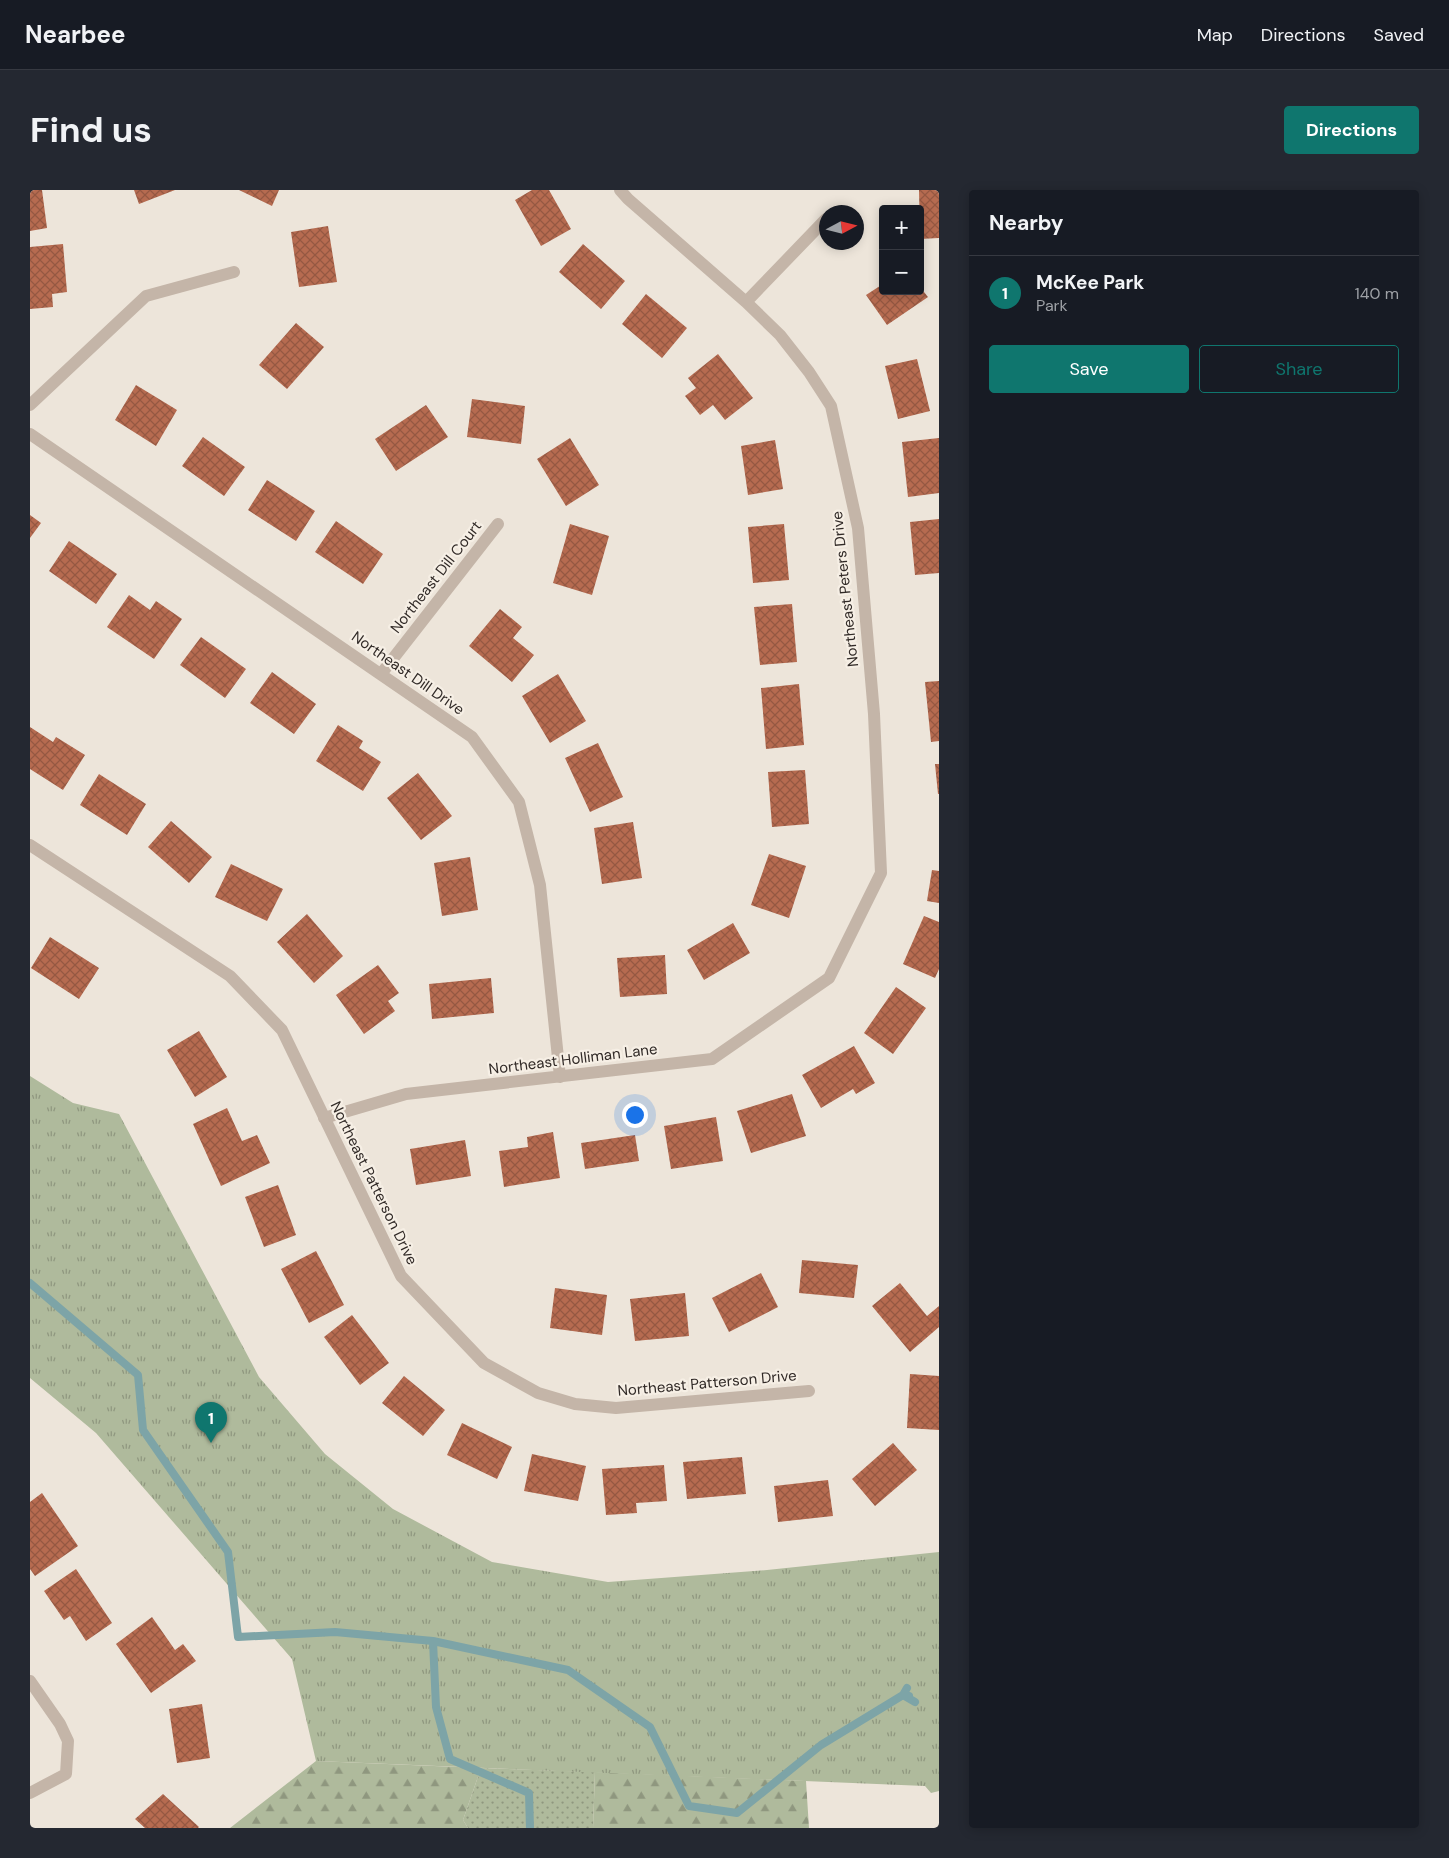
<!DOCTYPE html>
<html lang="en">
<head>
<meta charset="utf-8">
<style>
	:root { --surface:#171b24; --page:#242831; --text:#f1f3f6; --muted:#9ea1a6; --line:#363941; --accent:#0f766e }
	body { margin:0; font-family:"DM Sans",sans-serif; background:var(--page); color:var(--text) }
	.controls { position:absolute; right:15px; top:15px; display:grid; overflow:hidden; border-radius:5px; box-shadow:0 2px 12px #0003 }
	.controls button { width:45px; height:45px; display:grid; place-items:center; padding:0; border:0; border-bottom:1px solid var(--line); background:var(--surface); color:var(--text); font:25px sans-serif }
	.compass { position:absolute; left:789px; top:15px; width:45px; height:45px; border-radius:50%; background:var(--surface); box-shadow:0 2px 12px #0003; rotate:83deg }
	.you { position:absolute; left:604px; top:924px; width:18px; height:18px; margin:-12px; border:4px solid #fff; border-radius:50%; background:#1a73e8; box-shadow:0 0 0 8px #1a73e833 }
	.badge { display:grid; place-items:center; width:32px; height:32px; border-radius:50%; background:var(--accent); color:#fff; font-size:16px; font-weight:700 }
	.pin { position:absolute; translate:-50% -41px; filter:drop-shadow(0 1px 2px #0008) }
	.pin::after { content:''; position:absolute; top:26px; width:18px; height:15px; background:inherit; clip-path:polygon(0 0,100% 0,50% 100%) }
	.list { margin:0; padding:0; list-style:none }
	h2 { display:flex; justify-content:space-between; align-items:center; height:65px; margin:0; padding:0 20px; font-size:21px }
	h2 small { font-size:16px; font-weight:400; color:var(--muted) }
	.list li { display:grid; grid-template-columns:32px 1fr auto; gap:15px; align-items:center; box-sizing:border-box; height:75px; padding:0 20px; border-top:1px solid var(--line) }
	.list b { display:block; font-size:19px; white-space:nowrap }
	.list p { margin:0; font-size:16px; white-space:nowrap; color:var(--muted) }
	.list em { font-size:16px; font-style:normal; color:var(--muted) }
	.actions { display:flex; gap:10px; padding:15px 20px }
	.actions a { flex:1; padding:11px 0; border:1px solid var(--accent); border-radius:5px; text-align:center; font-size:18px; color:var(--accent) }
	.actions .main { background:var(--accent); color:#fff }
	.map { position:relative; flex:none; width:909px; height:1638px; overflow:hidden; border-radius:5px }
	header { display:flex; align-items:center; gap:30px; box-sizing:border-box; height:70px; padding:0 25px; background:var(--surface); border-bottom:1px solid var(--line) }
	header strong { font-size:24px }
	nav { display:flex; gap:28px; margin-inline-start:auto; font-size:18px }
	.intro { display:flex; align-items:center; justify-content:space-between; box-sizing:border-box; height:120px; padding:0 30px }
	h1 { margin:0; font-size:35px }
	.button { padding:12px 22px; border-radius:5px; background:var(--accent); color:#fff; font-size:18px; font-weight:700 }
	main { display:flex; gap:30px; padding:0 30px }
	aside { flex:1; background:var(--surface); border-radius:5px; box-shadow:0 2px 12px #0003 }
	.map>svg:first-child { display:block }
	.grass { fill:url(#grass-dots) }
	.forest { fill:url(#forest-firs) }
	.park { fill:url(#park-tufts) }
	.lines { fill:none; stroke-linecap:round; stroke-linejoin:round }
	.stream { stroke:#7da4a7; stroke-width:8 }
	.building { fill:url(#building-cross-hatch) }
	.minor { stroke:#c4b5a8; stroke-width:12 }
	.labels { text-anchor:middle; dominant-baseline:central; stroke-width:4.5; stroke-linejoin:round; paint-order:stroke }
	.street-label { font-size:15px; fill:#312a27; stroke:#f6efe5 }
</style>
</head>
<body>
<header>
<strong>Nearbee</strong>
<nav><a>Map</a><a>Directions</a><a>Saved</a></nav>
</header>
<div class="intro"><h1>Find us</h1><a class="button">Directions</a></div>
<main>
<div class="map">
<svg width="909" height="1638" viewBox="0 0 909 1638">
	<defs>
		<pattern id="grass-dots" width="8" height="8" patternUnits="userSpaceOnUse" patternTransform="scale(1.25)"><rect width="8" height="8" fill="#afba9c"/><path d="M2 2h.1M6 6h.1" fill="none" stroke="#8f977f" stroke-width="1.8" stroke-linecap="round"/></pattern>
		<pattern id="forest-firs" width="22" height="20" patternUnits="userSpaceOnUse" patternTransform="scale(1.25)"><rect width="22" height="20" fill="#afba9c"/><path d="M5 1l3.5 6h-7zM16 11l3.5 6h-7z" fill="#8f977f"/></pattern>
		<pattern id="park-tufts" width="24" height="20" patternUnits="userSpaceOnUse" patternTransform="scale(1.25)"><rect width="24" height="20" fill="#afba9c"/><path d="M3 7l-1-3M5 7V3M7 7l1-3M15 17l-1-3M17 17v-4M19 17l1-3" fill="none" stroke="#8f977f"/></pattern>
		<pattern id="building-cross-hatch" width="8" height="8" patternUnits="userSpaceOnUse" patternTransform="scale(1.25)"><rect width="8" height="8" fill="#b66b50"/><path d="M0 0l8 8M0 8l8-8" fill="none" stroke="#955842"/></pattern>
	</defs>
	<rect width="100%" height="100%" fill="#ede5da"/>
	<path class="grass" d="M 451,1578 L 565,1582 L 563,1638 L 438,1638 L 433,1630 Z"/>
	<path class="forest" d="M 286,1571 L 451,1578 L 433,1630 L 438,1638 L 200,1638 Z
		M 565,1582 L 776,1591 L 779,1638 L 563,1638 Z"/>
	<path class="park" d="M 0,886 L 43,913 L 89,924 L 229,1187 L 295,1264 L 363,1319 L 462,1372 L 578,1392 L 737,1380 L 909,1362 L 909,1601 L 901,1603 L 895,1596 L 286,1571 L 262,1469 L 66,1243 L 0,1188 Z"/>
	<g class="lines">
		<path class="stream" d="M 0,1093 L 108,1185 L 113,1240 L 198,1362 L 208,1447 L 305,1442 L 403,1451 L 538,1480 L 620,1537 L 659,1616 L 707,1623 L 791,1555 L 873,1505 L 879,1506
			M 403,1451 L 406,1517 L 420,1569 L 499,1603 L 500,1638
			M 877,1498 L 873,1505 L 885,1512"/>
	</g>
	<path class="building" d="M 0,0 L 12,0 L 17,38 L 0,41 Z
		M 104,0 L 145,0 L 109,14 Z
		M 209,0 L 249,0 L 242,16 Z
		M 502,0 L 519,0 L 541,39 L 511,56 L 485,10 Z
		M 889,0 L 909,0 L 909,48 L 890,49 Z
		M 298,36 L 307,92 L 269,97 L 261,42 Z
		M 33,54 L 37,102 L 22,104 L 23,117 L 0,119 L 0,57 Z
		M 553,54 L 595,91 L 571,119 L 529,82 Z
		M 853,94 L 853,101 L 890,101 L 890,97 L 898,107 L 857,135 L 836,105 Z
		M 616,104 L 657,138 L 632,168 L 592,134 Z
		M 266,133 L 294,157 L 257,199 L 229,175 Z
		M 688,164 L 723,208 L 695,230 L 683,215 L 670,225 L 655,206 L 666,198 L 658,188 Z
		M 887,169 L 900,221 L 868,229 L 855,176 Z
		M 106,195 L 147,220 L 126,256 L 85,230 Z
		M 442,209 L 495,216 L 491,254 L 437,247 Z
		M 396,215 L 418,247 L 366,281 L 345,249 Z
		M 173,247 L 215,277 L 194,306 L 152,276 Z
		M 540,248 L 569,295 L 536,316 L 507,269 Z
		M 909,248 L 909,303 L 878,307 L 872,252 Z
		M 745,250 L 753,299 L 718,305 L 711,256 Z
		M 237,290 L 285,321 L 266,351 L 218,320 Z
		M 0,325 L 11,333 L 0,348 Z
		M 909,329 L 909,383 L 885,385 L 880,332 Z
		M 306,331 L 353,364 L 333,394 L 285,362 Z
		M 540,334 L 579,346 L 562,405 L 523,393 Z
		M 754,334 L 759,390 L 723,393 L 718,337 Z
		M 39,351 L 87,384 L 66,414 L 19,381 Z
		M 99,405 L 120,420 L 126,411 L 152,429 L 124,469 L 77,437 Z
		M 762,414 L 767,472 L 730,475 L 724,417 Z
		M 470,419 L 492,437 L 483,448 L 504,465 L 482,492 L 439,456 Z
		M 171,447 L 216,479 L 195,508 L 150,475 Z
		M 242,482 L 286,514 L 264,544 L 220,513 Z
		M 528,484 L 556,531 L 520,553 L 492,506 Z
		M 909,491 L 909,551 L 901,552 L 895,492 Z
		M 769,494 L 774,555 L 736,559 L 731,498 Z
		M 308,535 L 333,551 L 329,558 L 351,572 L 333,601 L 286,571 Z
		M 0,537 L 23,552 L 26,547 L 55,565 L 33,600 L 0,579 Z
		M 568,553 L 593,607 L 560,622 L 535,568 Z
		M 905,574 L 909,574 L 909,604 L 908,604 Z
		M 775,580 L 779,634 L 742,637 L 738,582 Z
		M 388,583 L 422,626 L 391,650 L 357,608 Z
		M 69,584 L 116,614 L 97,645 L 50,615 Z
		M 141,631 L 182,667 L 159,693 L 118,657 Z
		M 603,632 L 612,688 L 572,694 L 564,638 Z
		M 739,664 L 776,676 L 759,728 L 721,715 Z
		M 440,667 L 448,720 L 412,726 L 404,673 Z
		M 201,674 L 253,699 L 237,731 L 185,707 Z
		M 902,680 L 909,681 L 909,713 L 897,711 Z
		M 277,724 L 313,766 L 284,793 L 247,752 Z
		M 894,726 L 909,732 L 909,779 L 905,788 L 873,774 Z
		M 703,733 L 720,763 L 674,790 L 657,760 Z
		M 20,747 L 69,778 L 49,809 L 1,778 Z
		M 635,765 L 637,804 L 590,807 L 587,768 Z
		M 348,775 L 369,803 L 358,811 L 365,821 L 334,844 L 306,805 Z
		M 461,788 L 464,823 L 402,829 L 399,794 Z
		M 866,797 L 896,818 L 863,864 L 834,843 Z
		M 169,841 L 197,887 L 165,907 L 137,860 Z
		M 824,856 L 845,893 L 826,904 L 823,899 L 791,918 L 772,885 Z
		M 762,904 L 776,946 L 721,963 L 707,921 Z
		M 197,918 L 212,951 L 227,945 L 240,973 L 191,996 L 163,934 Z
		M 686,927 L 693,971 L 641,979 L 634,936 Z
		M 523,942 L 530,988 L 474,997 L 469,961 L 498,957 L 497,947 Z
		M 605,945 L 609,971 L 555,979 L 551,953 Z
		M 435,950 L 441,986 L 386,995 L 380,959 Z
		M 248,995 L 266,1045 L 234,1057 L 215,1007 Z
		M 286,1061 L 314,1115 L 279,1133 L 251,1079 Z
		M 772,1070 L 828,1075 L 824,1108 L 769,1103 Z
		M 731,1083 L 748,1117 L 699,1142 L 682,1108 Z
		M 870,1093 L 897,1126 L 909,1116 L 909,1137 L 880,1162 L 842,1116 Z
		M 525,1098 L 577,1105 L 572,1145 L 520,1138 Z
		M 655,1103 L 659,1146 L 605,1151 L 600,1109 Z
		M 322,1125 L 359,1173 L 330,1195 L 294,1147 Z
		M 880,1184 L 909,1186 L 909,1240 L 877,1238 Z
		M 374,1186 L 415,1220 L 393,1246 L 352,1213 Z
		M 432,1233 L 482,1257 L 467,1289 L 417,1265 Z
		M 863,1253 L 887,1280 L 845,1316 L 822,1289 Z
		M 502,1264 L 556,1276 L 548,1311 L 494,1301 Z
		M 712,1267 L 716,1304 L 657,1309 L 653,1272 Z
		M 634,1275 L 637,1311 L 606,1313 L 607,1323 L 576,1325 L 572,1279 Z
		M 798,1290 L 803,1326 L 748,1332 L 744,1296 Z
		M 12,1303 L 48,1356 L 5,1386 L 0,1379 L 0,1312 Z
		M 46,1379 L 82,1433 L 56,1451 L 40,1426 L 34,1430 L 14,1401 Z
		M 122,1427 L 145,1460 L 153,1454 L 166,1471 L 121,1503 L 86,1454 Z
		M 172,1514 L 180,1568 L 147,1573 L 139,1519 Z
		M 133,1604 L 169,1637 L 168,1638 L 115,1638 L 105,1629 Z"/>
	<g class="lines">
		<path class="minor" d="M 716,112 L 796,29
			M 0,215 L 116,106 L 204,82
			M 0,244 L 442,547 L 489,612 L 510,695 L 530,887
			M 351,484 L 468,334
			M 0,655 L 200,786 L 252,840 L 371,1086 L 454,1173 L 508,1203 L 545,1214 L 586,1218 L 779,1201
			M 294,928 L 376,904 L 682,869 L 799,788 L 851,683 L 844,524 L 828,338 L 801,216 L 779,182 L 750,145 L 716,112 L 598,9 L 590,0
			M 0,1491 L 30,1534 L 38,1551 L 36,1584 L 0,1603"/>
	</g>
	<g class="labels">
		<g class="street-label">
			<text transform="translate(406 387) rotate(-52)">Northeast Dill Court</text>
			<text transform="translate(815 399) rotate(-96)">Northeast Peters Drive</text>
			<text transform="translate(378 483) rotate(35)">Northeast Dill Drive</text>
			<text transform="translate(543 869) rotate(-7)">Northeast Holliman Lane</text>
			<text transform="translate(344 993) rotate(64)">Northeast Patterson Drive</text>
			<text transform="translate(677 1193) rotate(-5)">Northeast Patterson Drive</text>
		</g>
	</g>
</svg>
<div class="controls">
<button>+</button>
<button>−</button>
</div>
<svg class="compass" viewBox="-18 -18 36 36"><path d="M0-13l5 13h-10z" fill="#e53935"/><path d="M0 13l5-13h-10z" fill="#9ea1a6"/></svg>
<div class="you"></div>
<div class="pin badge" style="left:181px;top:1253px">1</div>
</div>
<aside>
<h2>Nearby<small></small></h2>
<ul class="list">
<li><span class="badge">1</span><div><b>McKee Park</b><p>Park</p></div><em>140 m</em></li>
</ul>
<div class="actions"><a class="main">Save</a><a>Share</a></div>
</aside>
</main>
</body>
</html>
